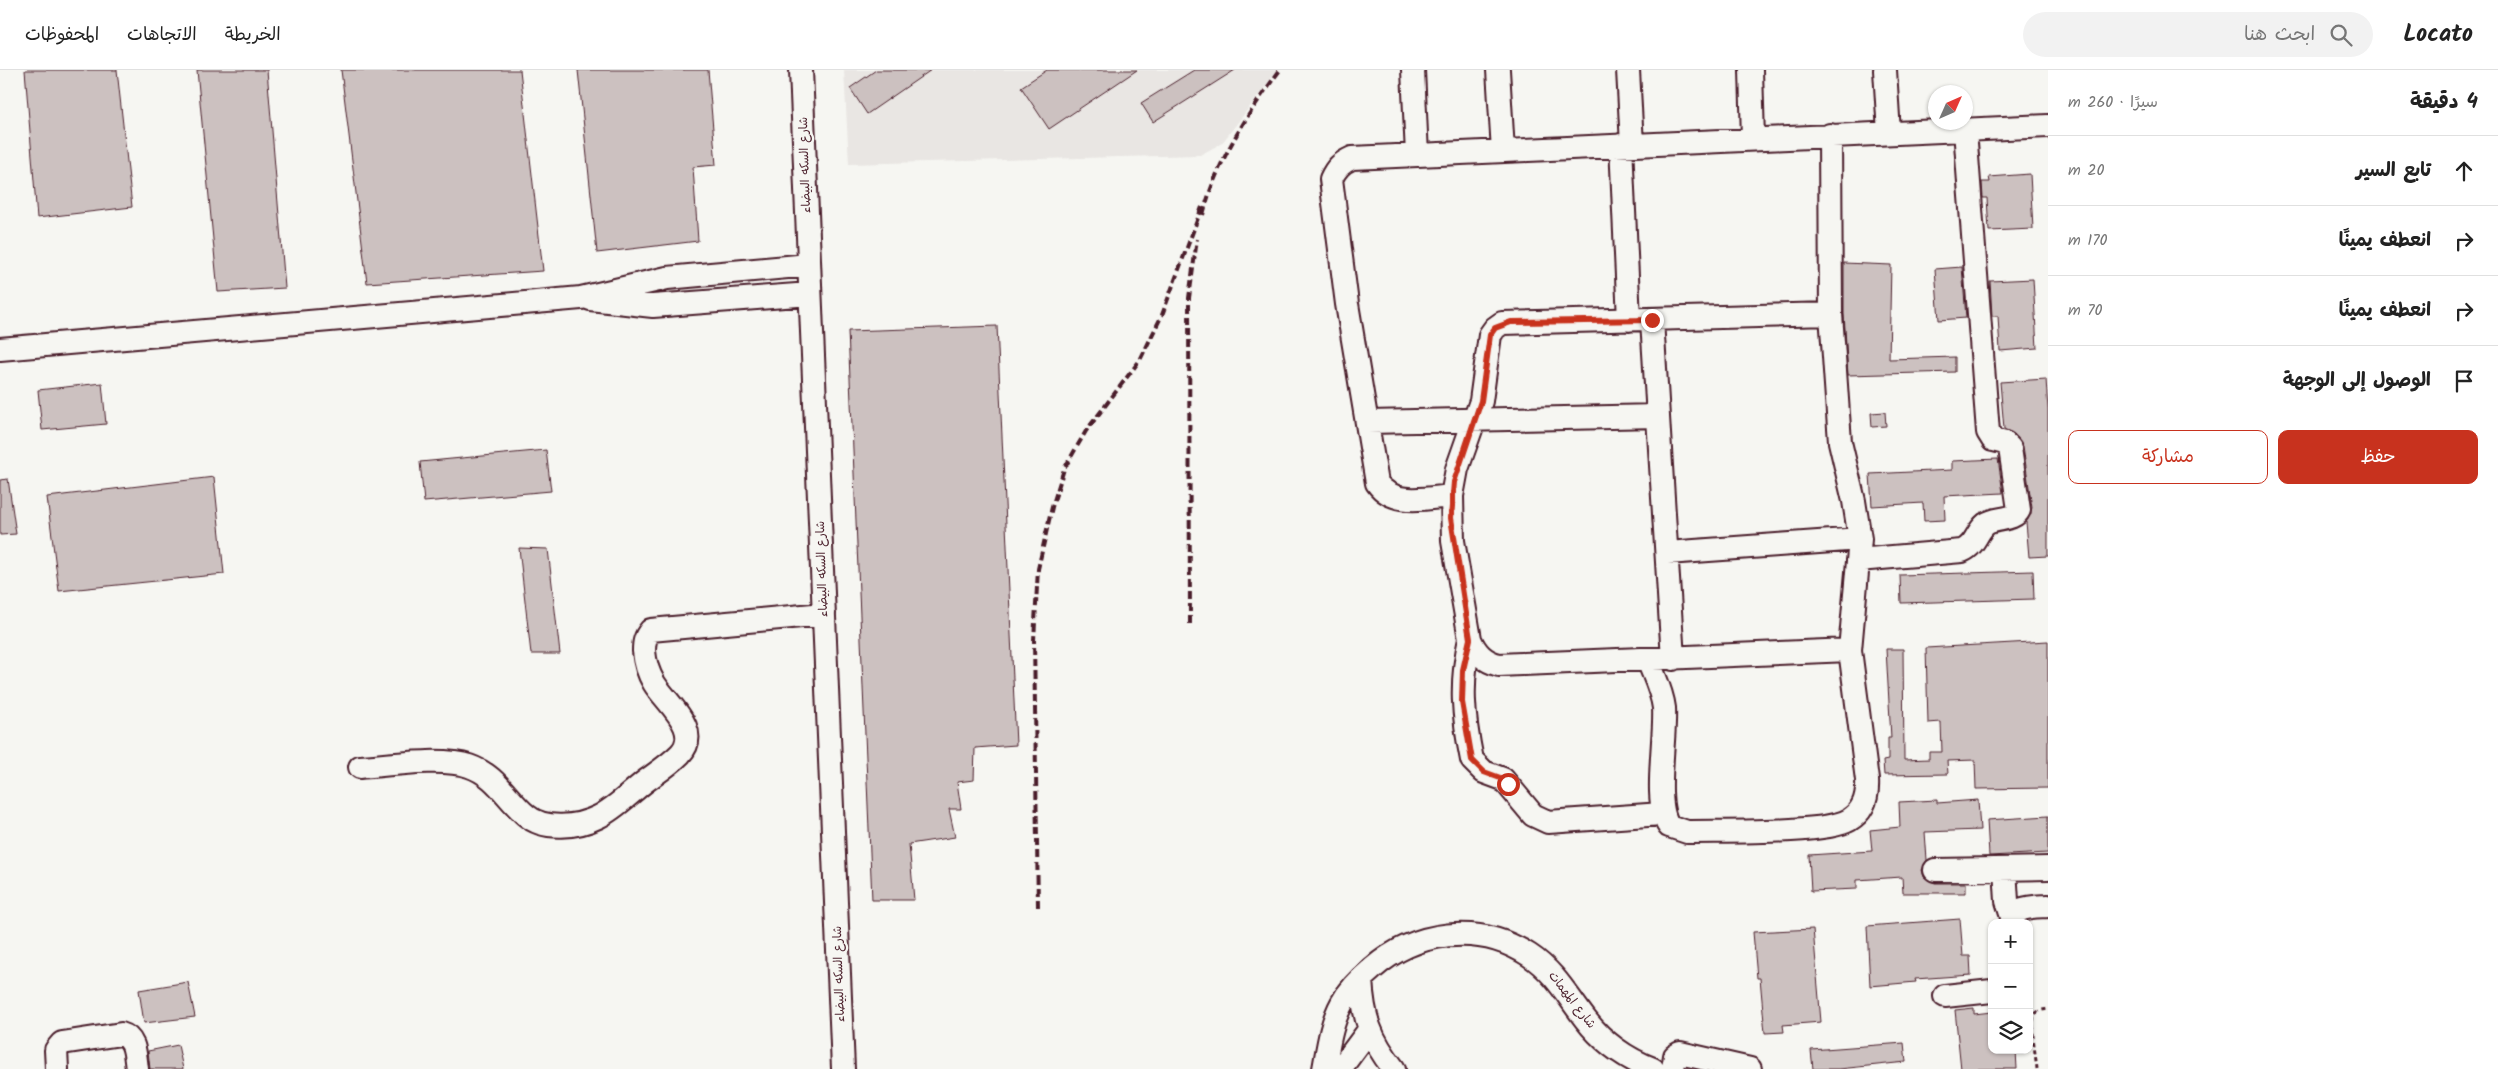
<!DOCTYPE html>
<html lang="ar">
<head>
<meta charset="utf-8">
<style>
	:root { --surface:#fff; --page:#f2f2f2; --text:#222; --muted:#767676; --line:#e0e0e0; --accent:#c8321e }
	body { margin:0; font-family:Kalam,"Playpen Sans Arabic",sans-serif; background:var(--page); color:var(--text); direction:rtl }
	.controls { position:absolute; right:15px; bottom:15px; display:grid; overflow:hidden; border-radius:10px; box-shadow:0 1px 4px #0004 }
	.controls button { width:45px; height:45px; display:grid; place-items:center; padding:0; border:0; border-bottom:1px solid var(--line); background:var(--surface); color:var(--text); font:25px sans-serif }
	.compass { position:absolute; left:1928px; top:15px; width:45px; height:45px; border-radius:50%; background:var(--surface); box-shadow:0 1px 4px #0004; rotate:45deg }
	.stop { position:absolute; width:15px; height:15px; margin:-11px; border:4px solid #c8321e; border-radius:50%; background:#fff }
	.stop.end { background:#c8321e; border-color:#fff; box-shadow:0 1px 5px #0008 }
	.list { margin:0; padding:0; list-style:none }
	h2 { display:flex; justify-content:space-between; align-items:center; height:65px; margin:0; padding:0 20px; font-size:21px }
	h2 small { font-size:16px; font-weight:400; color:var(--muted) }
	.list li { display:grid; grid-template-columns:32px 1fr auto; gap:15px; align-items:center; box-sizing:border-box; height:70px; padding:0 20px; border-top:1px solid var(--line) }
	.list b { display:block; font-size:19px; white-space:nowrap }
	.list em { font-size:16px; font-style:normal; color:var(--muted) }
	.actions { display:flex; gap:10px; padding:15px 20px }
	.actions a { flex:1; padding:11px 0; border:1px solid var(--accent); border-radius:10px; text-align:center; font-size:18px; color:var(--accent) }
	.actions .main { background:var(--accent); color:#fff }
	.icon { flex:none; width:28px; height:28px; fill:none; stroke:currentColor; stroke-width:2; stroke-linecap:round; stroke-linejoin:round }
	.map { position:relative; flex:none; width:2048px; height:999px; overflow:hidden; direction:ltr }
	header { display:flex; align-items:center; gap:30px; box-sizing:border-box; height:70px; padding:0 25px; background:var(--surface); border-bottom:1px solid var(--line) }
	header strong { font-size:24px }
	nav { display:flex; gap:28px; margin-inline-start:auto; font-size:18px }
	.search { width:350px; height:45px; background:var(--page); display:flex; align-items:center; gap:12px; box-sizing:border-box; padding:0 18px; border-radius:28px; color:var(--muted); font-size:19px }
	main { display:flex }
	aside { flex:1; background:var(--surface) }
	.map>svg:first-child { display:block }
	.built { fill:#e9e6e3 }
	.building { fill:#ccc1c0; stroke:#4a1f2b }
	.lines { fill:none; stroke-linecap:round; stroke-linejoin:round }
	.minor-casing { stroke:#4a1f2b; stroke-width:26 }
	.path { stroke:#4a1f2b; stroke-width:3; stroke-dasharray:4 4; stroke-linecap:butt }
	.minor { stroke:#f6f6f2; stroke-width:22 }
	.rail { stroke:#4a1f2b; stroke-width:4; stroke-dasharray:8 4; stroke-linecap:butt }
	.route { stroke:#c8321e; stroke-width:6 }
	.labels { text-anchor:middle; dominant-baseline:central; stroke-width:4.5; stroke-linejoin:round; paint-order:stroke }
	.street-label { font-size:12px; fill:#4a1f2b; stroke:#f6f6f2 }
</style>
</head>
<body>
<header>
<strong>Locato</strong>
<div class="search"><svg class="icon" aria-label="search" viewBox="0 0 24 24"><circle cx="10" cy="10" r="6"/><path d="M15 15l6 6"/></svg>ابحث هنا</div>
<nav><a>الخريطة</a><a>الاتجاهات</a><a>المحفوظات</a></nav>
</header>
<main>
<aside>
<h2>4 دقيقة<small>سيرًا · 260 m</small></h2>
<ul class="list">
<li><svg class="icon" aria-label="ahead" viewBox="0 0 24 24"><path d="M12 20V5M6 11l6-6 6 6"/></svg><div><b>تابع السير</b></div><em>20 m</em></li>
<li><svg class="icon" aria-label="right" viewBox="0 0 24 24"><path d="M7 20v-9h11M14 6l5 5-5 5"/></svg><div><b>انعطف يمينًا</b></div><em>170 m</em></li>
<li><svg class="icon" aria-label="right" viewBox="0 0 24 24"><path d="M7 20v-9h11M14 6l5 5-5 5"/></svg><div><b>انعطف يمينًا</b></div><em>70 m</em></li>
<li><svg class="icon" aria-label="arrive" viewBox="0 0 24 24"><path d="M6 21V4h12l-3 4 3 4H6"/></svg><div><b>الوصول إلى الوجهة</b></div></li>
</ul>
<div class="actions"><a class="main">حفظ</a><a>مشاركة</a></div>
</aside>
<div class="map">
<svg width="2048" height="999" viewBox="0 0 2048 999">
	<rect width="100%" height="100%" fill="#f6f6f2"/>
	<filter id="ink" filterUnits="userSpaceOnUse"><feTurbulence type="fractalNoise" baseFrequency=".02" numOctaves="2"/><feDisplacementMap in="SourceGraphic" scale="10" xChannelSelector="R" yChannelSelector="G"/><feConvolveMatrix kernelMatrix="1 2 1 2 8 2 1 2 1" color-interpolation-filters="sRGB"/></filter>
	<g filter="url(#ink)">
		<path class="built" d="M 844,0 L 1278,0 L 1222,73 L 1200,85 L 849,94 Z"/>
		<path class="building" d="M 25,0 L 117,0 L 132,137 L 37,148 Z
			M 197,0 L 267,0 L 285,218 L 218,222 Z
			M 341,0 L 520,0 L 543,201 L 367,213 Z
			M 578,0 L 708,0 L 716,95 L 693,97 L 698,171 L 597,183 Z
			M 876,0 L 931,0 L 867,44 L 850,18 Z
			M 1047,0 L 1137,0 L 1049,59 L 1021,17 Z
			M 1194,0 L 1235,0 L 1153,52 L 1141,33 Z
			M 2030,104 L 2033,159 L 1989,161 L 1987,128 L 1983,128 L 1982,112 L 1990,112 L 1989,107 Z
			M 1844,193 L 1891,195 L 1889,289 L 1955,287 L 1955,302 L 1848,305 L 1844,244 Z
			M 1962,197 L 1966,248 L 1939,250 L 1935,199 Z
			M 2033,209 L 2037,278 L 2000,281 L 1998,246 L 1992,246 L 1990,211 Z
			M 997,256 L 1016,675 L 975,678 L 974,710 L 957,712 L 961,739 L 949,739 L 955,767 L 909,774 L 914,830 L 872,830 L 848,261 Z
			M 2046,309 L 2048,340 L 2048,486 L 2029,487 L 2026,452 L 2032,438 L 2023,376 L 2014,364 L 2004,359 L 2000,312 Z
			M 102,313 L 106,354 L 42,360 L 38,320 Z
			M 1885,342 L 1886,356 L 1872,357 L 1871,343 Z
			M 546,380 L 551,421 L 424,432 L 420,392 Z
			M 1998,389 L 2003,423 L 1944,426 L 1945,450 L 1924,451 L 1923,433 L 1872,436 L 1870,404 L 1952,400 L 1952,391 Z
			M 214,407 L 224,504 L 59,521 L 47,427 Z
			M 8,409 L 16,464 L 0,465 L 0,410 Z
			M 519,478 L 548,479 L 560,584 L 531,584 Z
			M 2033,501 L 2034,529 L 1901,533 L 1900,505 Z
			M 2048,571 L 2048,718 L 1976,719 L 1975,690 L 1947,691 L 1948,704 L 1884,705 L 1883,691 L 1888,690 L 1888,668 L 1891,668 L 1886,579 L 1903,579 L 1904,690 L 1929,689 L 1929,682 L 1942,682 L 1941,652 L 1928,653 L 1926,578 Z
			M 1937,730 L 1937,733 L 1978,730 L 1980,760 L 1925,762 L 1927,790 L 1922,800 L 1924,807 L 1935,813 L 1966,813 L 1966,823 L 1903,823 L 1902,807 L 1857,810 L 1857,819 L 1811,821 L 1809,785 L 1872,781 L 1870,760 L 1900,757 L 1899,732 Z
			M 2048,746 L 2048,783 L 1989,786 L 1987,750 Z
			M 1960,849 L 1963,886 L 1970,886 L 1971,905 L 1915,909 L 1916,912 L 1870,916 L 1867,856 Z
			M 1813,859 L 1821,952 L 1783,955 L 1784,962 L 1765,963 L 1760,908 L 1757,908 L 1753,862 Z
			M 188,912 L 195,947 L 144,953 L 139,920 Z
			M 1974,938 L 1974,944 L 1992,942 L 1992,980 L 2016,980 L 2017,999 L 1961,999 L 1955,940 Z
			M 1904,973 L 1906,992 L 1839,999 L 1813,999 L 1811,980 Z
			M 178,975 L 183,999 L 150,999 L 148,981 Z"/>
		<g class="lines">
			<g class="minor-casing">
				<path id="minor" d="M 801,0 L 843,999
					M 1413,0 L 1417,85
					M 1498,0 L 1503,81
					M 1628,0 L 1632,75
					M 1751,0 L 1753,69
					M 1885,0 L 1889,63
					M 1621,75 L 1629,250
					M 590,229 L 653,236 L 810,224
					M 1831,244 L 1502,253 L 1495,258 L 1490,265 L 1481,331 L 1457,399 L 1452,426 L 1453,471 L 1470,569 C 1476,583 1484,591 1499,595 L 1850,580
					M 1652,250 L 1673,589
					M 0,279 L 581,228 L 667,208 L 809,195
					M 1368,352 L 1658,346
					M 1452,426 C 1426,428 1394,437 1377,413 L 1347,234 L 1331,109 C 1336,98 1341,93 1352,88 L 2048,56
					M 1667,483 L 1860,469
					M 1858,490 L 1962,481 C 1976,475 1976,462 1986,454 C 1996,447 2014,451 2019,440 L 2010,378 L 2005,373 L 1993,370 L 1988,362 L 1965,60
					M 1470,569 C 1460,613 1463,646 1472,690 L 1484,702 L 1503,709 L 1533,745 L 1548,752 L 1662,744
					M 1648,590 C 1654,606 1662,621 1664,638 C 1666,668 1653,734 1669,756 L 1687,762 C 1720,761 1825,764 1849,750 C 1864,741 1868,726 1867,710 L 1850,580 L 1860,469 L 1854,431 L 1840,372 L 1831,244 L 1830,65
					M 360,697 C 390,695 442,687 469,696 C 496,705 506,728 526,745 C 544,761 578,757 598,747 C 616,738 631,722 647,710 C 658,702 670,694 680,684 C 703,660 666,633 654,613 C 648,603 645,592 644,581 C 644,572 645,567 651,560 L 824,544
					M 2005,799 L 2007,831 L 2012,847
					M 1935,800 L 2048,798
					M 2011,853 C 2014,835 2034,837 2048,836
					M 1361,909 C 1363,947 1370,969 1394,999
					M 1945,926 L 1992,921
					M 57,999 L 56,980 L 62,973 L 121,964 C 136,968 135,986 137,999
					M 1324,999 C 1328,977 1331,953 1342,933 C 1349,920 1360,909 1372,899 C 1415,861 1479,852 1529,885 C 1555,902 1568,927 1586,950 C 1603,972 1627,989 1653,999
					M 1340,999 L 1369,960
					M 1673,999 L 1675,986 L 1680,983 L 1750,999"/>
			</g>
			<path class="path" d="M 2037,999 C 2036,988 2030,956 2034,946 C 2037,940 2043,940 2048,939"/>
			<use href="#minor" class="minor"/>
			<path class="rail" d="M 1203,145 C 1216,92 1248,43 1280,0
				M 1190,554 L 1189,228 L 1197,169
				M 1038,837 L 1034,570 L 1038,499 L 1052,437 L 1064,399 L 1086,361 L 1140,290 L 1162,245 L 1202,137"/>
		</g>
	</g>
	<g class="lines" filter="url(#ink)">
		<path class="route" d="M 1508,714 L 1503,709 L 1484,702 L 1472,690 L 1462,632 L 1463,600 L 1470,569 L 1451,448 L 1454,412 L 1481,331 L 1490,265 L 1495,258 L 1511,252 L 1652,250"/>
	</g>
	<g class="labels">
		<g class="street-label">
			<text transform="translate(805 95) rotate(-92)">شارع السكه البيضاء</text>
			<text transform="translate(822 499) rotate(-92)">شارع السكه البيضاء</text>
			<text transform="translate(839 904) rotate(-92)">شارع السكه البيضاء</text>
			<text transform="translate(1572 930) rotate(52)">شارع المهمات</text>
		</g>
	</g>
</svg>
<div class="controls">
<button>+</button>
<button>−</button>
<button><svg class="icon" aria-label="layers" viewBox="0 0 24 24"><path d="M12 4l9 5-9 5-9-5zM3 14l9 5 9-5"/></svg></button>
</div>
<svg class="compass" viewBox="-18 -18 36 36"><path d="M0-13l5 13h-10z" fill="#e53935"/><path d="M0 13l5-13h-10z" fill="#767676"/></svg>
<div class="stop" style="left:1508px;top:714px"></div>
<div class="stop end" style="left:1652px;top:250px"></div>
</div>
</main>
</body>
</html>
